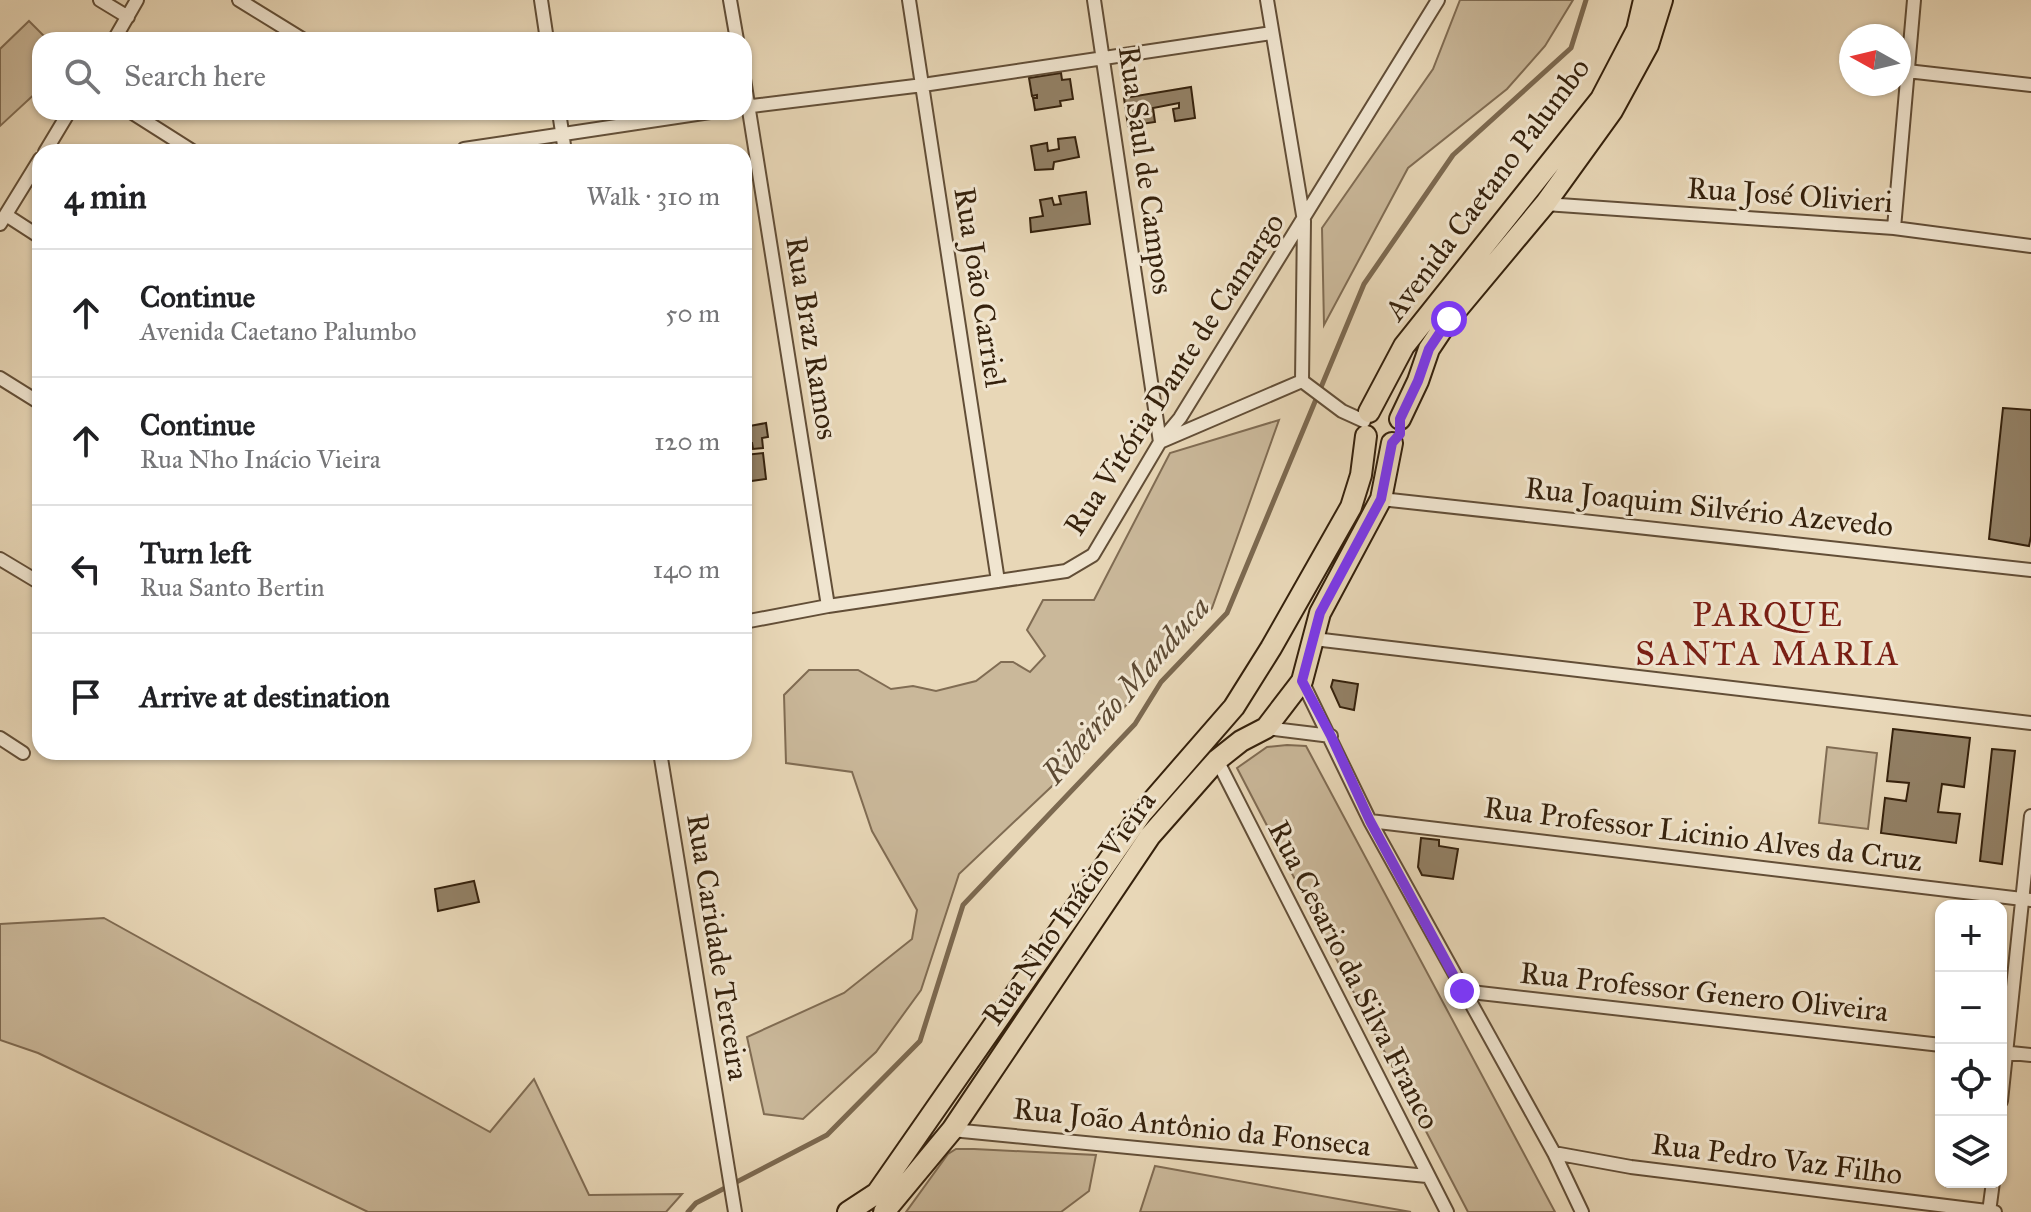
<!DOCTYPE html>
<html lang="en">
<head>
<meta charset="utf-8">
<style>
	:root { --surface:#fff; --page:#f6f6f6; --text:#202124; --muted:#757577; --line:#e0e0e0 }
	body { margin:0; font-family:"IM FELL Great Primer",serif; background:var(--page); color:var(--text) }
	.controls { position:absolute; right:24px; bottom:24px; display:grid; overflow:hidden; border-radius:16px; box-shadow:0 2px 6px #0004 }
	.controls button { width:72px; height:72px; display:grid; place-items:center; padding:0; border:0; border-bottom:2px solid var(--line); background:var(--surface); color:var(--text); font:40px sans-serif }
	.compass { position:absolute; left:1839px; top:24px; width:72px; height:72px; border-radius:50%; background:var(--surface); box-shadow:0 2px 6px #0004; rotate:278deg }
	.stop { position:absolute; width:24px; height:24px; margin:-18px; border:6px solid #7c3aed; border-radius:50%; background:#fff }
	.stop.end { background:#7c3aed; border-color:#fff; box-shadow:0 2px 8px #0008 }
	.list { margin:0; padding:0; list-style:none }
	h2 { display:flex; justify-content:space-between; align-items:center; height:104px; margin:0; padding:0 32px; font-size:34px }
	h2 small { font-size:26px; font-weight:400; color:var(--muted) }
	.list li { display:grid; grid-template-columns:52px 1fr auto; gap:24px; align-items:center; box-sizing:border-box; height:128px; padding:0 32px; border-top:2px solid var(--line) }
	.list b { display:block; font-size:30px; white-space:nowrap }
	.list p { margin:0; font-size:26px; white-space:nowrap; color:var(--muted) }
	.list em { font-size:26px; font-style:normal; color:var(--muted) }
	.icon { flex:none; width:44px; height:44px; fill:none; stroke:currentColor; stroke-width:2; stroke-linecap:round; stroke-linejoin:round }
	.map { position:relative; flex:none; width:2031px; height:1212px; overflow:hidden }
	.search { position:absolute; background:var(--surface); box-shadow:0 2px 6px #0004; left:32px; top:32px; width:720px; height:88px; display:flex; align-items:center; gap:20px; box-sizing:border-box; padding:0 28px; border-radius:24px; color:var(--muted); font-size:30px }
	.panel { position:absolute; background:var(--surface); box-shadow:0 2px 6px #0004; left:32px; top:144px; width:720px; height:616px; border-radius:24px }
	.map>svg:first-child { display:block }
	.green { fill:#cab89a; stroke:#806c53; stroke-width:2 }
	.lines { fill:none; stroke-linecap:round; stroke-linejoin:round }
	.stream { stroke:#7c6950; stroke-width:5 }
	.building { fill:#928065; stroke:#35210c; stroke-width:2 }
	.minor-casing { stroke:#624e37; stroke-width:16 }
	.primary-casing { stroke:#35210c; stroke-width:24 }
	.minor { stroke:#f0e5d0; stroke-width:12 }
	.primary { stroke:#e8d7b7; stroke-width:20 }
	.route { stroke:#7c3aed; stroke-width:10 }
	.labels { text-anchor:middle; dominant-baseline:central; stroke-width:6; stroke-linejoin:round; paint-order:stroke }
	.street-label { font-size:30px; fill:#35210c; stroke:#f0e5d0 }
	.water-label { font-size:32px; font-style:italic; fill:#5e4b34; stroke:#f0e5d0 }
	.quarter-label { font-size:34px; letter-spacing:2px; fill:#7a1f14; stroke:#f0e5d0 }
</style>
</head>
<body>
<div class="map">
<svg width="2031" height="1212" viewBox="0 0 2031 1212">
	<rect width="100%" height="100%" fill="#e8d7b7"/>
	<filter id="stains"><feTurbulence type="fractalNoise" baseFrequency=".0025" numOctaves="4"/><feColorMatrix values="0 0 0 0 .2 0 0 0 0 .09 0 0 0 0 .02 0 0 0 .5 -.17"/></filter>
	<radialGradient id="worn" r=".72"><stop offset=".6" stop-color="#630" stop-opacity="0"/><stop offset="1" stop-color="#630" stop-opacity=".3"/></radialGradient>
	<path class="green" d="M 1460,0 L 1573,0 L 1545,46 L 1507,89 L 1408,168 L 1324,325 L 1322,228 L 1433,69 Z
		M 29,21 L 48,40 L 40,40 L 40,89 L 0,126 L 0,49 Z
		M 1279,420 L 1212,608 L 1068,771 L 959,874 L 921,990 L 876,1052 L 803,1119 L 764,1114 L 747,1037 L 844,993 L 912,939 L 917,910 L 872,831 L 852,772 L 786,763 L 784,695 L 809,670 L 858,670 L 891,689 L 913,686 L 936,691 L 976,681 L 1001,662 L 1013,662 L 1030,672 L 1045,656 L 1027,630 L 1043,600 L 1094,600 L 1170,453 Z
		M 1287,745 L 1306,746 L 1555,1212 L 1468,1212 L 1237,768 L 1267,747 Z
		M 1827,747 L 1877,753 L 1868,829 L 1819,823 Z
		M 104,918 L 490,1132 L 534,1079 L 589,1195 L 682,1194 L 666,1212 L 368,1212 L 38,1053 L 0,1040 L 0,924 Z
		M 956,1149 L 974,1149 L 1096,1155 L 1089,1191 L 1061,1212 L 906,1212 L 948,1154 Z
		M 1155,1166 L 1411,1212 L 1140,1212 Z"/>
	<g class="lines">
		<path class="stream" d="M 688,1212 L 696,1203 L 827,1135 L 920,1041 L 963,905 L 1135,724 L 1161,682 L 1227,613 L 1364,284 L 1453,155 L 1571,48 L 1586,0"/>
	</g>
	<path class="building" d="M 1061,73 L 1062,80 L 1070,79 L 1073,99 L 1060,101 L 1061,106 L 1035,110 L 1033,98 L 1037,98 L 1037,95 L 1032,96 L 1029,78 Z
		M 1191,87 L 1195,118 L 1175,121 L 1173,109 L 1179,108 L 1179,103 L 1153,108 L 1155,122 L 1128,126 L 1124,98 Z
		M 1075,137 L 1079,157 L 1054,162 L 1053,169 L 1035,170 L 1031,146 L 1047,143 L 1048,151 L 1059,149 L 1058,139 Z
		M 1086,192 L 1090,224 L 1031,232 L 1030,218 L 1043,216 L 1040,200 L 1052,198 L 1054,205 L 1061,204 L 1059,196 Z
		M 2003,408 L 2031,410 L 2031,536 L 2029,546 L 1989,539 Z
		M 766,423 L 768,437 L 762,438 L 763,448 L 753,449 L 752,443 L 748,443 L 749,452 L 744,452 L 744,427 Z
		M 763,453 L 766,479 L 744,482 L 745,455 Z
		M 1333,680 L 1358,684 L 1354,710 L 1340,707 L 1331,687 Z
		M 1893,729 L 1970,738 L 1964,787 L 1942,784 L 1938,812 L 1960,814 L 1956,843 L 1881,833 L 1885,798 L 1906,801 L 1909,783 L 1887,781 Z
		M 1992,749 L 2015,751 L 2002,864 L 1980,861 Z
		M 1421,838 L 1439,840 L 1439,846 L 1458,849 L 1453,879 L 1422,875 L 1418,867 Z
		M 474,881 L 479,902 L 438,911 L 435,889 Z"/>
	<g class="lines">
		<g class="minor-casing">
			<path id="minor" d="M 100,0 L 128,17
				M 239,0 L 304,40
				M 541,0 L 547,40
				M 730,0 L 737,40
				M 909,0 L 998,581
				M 1094,0 L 1160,442 L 1302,381
				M 1267,0 L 1304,221 L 1302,381
				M 114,40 L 137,0
				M 1907,71 L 2031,85
				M 744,79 L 828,606
				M 744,107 L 923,85 L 1272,33
				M 131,112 L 194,152
				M 559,112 L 565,152
				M 464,149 L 710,112
				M 45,152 L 69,112
				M 1545,204 L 1894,228 L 2031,246
				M 6,215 L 40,237
				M 0,224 L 40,159
				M 1894,228 L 1914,0
				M 0,378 L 40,403
				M 1302,381 L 1342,411 L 1364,421
				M 1381,499 L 2031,570
				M 0,559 L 40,583
				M 744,622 L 828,606 L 1066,571 L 1093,555 L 1160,442 L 1180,418 L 1438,0
				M 1314,639 L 2031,723
				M 1302,681 L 1370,821 L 1554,1153 L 1582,1212
				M 1266,728 L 1331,736
				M 0,738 L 23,753
				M 660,752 L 735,1212
				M 1217,760 L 1447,1212
				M 1370,821 L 2031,900
				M 1462,991 L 1941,1045
				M 2001,1052 L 2031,1055
				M 2001,1101 L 2031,816
				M 952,1130 L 1427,1176
				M 1554,1153 L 1631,1167 L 1995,1212
				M 1989,1212 L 1993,1182"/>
		</g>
		<g class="primary-casing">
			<path id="primary" d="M 1369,412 L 1404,346 L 1601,99 L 1637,30 L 1644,0
				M 1400,419 L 1418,381 L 1429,349 L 1449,319 L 1545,204 L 1612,111 L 1648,45 L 1662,0
				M 848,1212 L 877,1193 L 1141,814 L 1234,707 L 1271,648 L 1351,507 L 1361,475 L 1366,436
				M 884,1212 L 952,1130 L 1150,836 L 1217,760 L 1241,741 L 1266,728 L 1302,681 L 1320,613 L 1381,499 L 1392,443"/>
		</g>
		<use href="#minor" class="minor"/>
		<use href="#primary" class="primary"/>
	</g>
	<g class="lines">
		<path class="route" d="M 1449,319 L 1429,349 L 1418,381 L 1400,419 L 1400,434 L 1392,443 L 1381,499 L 1320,613 L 1302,681 L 1331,736 L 1370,821 L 1462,991"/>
	</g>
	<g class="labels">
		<g class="street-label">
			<text transform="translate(1146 170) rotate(82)">Rua Saul de Campos</text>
			<text transform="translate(1487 189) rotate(-53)">Avenida Caetano Palumbo</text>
			<text transform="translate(1790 195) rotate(4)">Rua José Olivieri</text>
			<text transform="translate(980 287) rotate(81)">Rua João Carriel</text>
			<text transform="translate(812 338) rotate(81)">Rua Braz Ramos</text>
			<text transform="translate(1174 374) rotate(-57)">Rua Vitória Dante de Camargo</text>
			<text transform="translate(1709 507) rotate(6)">Rua Joaquim Silvério Azevedo</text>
			<text transform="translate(1703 834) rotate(7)">Rua Professor Licinio Alves da Cruz</text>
			<text transform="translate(1069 908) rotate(-55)">Rua Nho Inácio Vieira</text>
			<text transform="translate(718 947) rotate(81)">Rua Caridade Terceira</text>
			<text transform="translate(1354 975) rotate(63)">Rua Cesario da Silva Franco</text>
			<text transform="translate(1704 992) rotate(6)">Rua Professor Genero Oliveira</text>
			<text transform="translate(1192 1127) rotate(6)">Rua João Antônio da Fonseca</text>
			<text transform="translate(1777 1159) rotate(7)">Rua Pedro Vaz Filho</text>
		</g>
		<g class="water-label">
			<text transform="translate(1126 690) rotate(-49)">Ribeirão Manduca</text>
		</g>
		<g class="quarter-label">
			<text x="1768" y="614">PARQUE<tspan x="1768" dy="39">SANTA MARIA</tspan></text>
		</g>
	</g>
	<rect width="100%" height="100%" filter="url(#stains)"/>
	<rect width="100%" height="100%" fill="url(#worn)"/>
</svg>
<div class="controls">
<button>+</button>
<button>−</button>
<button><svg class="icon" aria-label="locate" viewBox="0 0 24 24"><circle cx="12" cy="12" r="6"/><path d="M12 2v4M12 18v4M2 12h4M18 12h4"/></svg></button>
<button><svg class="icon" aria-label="layers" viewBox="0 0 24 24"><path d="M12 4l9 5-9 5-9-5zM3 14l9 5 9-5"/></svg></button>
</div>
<svg class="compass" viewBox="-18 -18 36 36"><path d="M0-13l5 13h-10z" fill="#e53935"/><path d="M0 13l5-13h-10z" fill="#757577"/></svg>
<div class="stop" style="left:1449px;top:319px"></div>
<div class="stop end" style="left:1462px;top:991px"></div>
<div class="search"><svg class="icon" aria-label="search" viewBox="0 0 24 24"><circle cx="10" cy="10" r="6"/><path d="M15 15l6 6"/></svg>Search here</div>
<section class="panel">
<h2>4 min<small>Walk · 310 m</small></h2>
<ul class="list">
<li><svg class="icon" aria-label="ahead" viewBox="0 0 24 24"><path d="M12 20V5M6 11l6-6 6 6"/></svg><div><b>Continue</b><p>Avenida Caetano Palumbo</p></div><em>50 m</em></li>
<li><svg class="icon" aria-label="ahead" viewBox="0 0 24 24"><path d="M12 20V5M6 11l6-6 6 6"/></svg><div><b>Continue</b><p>Rua Nho Inácio Vieira</p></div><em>120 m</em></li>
<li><svg class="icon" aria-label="left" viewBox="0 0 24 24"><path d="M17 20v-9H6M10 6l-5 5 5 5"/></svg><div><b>Turn left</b><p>Rua Santo Bertin</p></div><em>140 m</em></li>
<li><svg class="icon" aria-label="arrive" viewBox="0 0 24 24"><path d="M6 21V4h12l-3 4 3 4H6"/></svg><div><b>Arrive at destination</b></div></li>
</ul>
</section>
</div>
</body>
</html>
